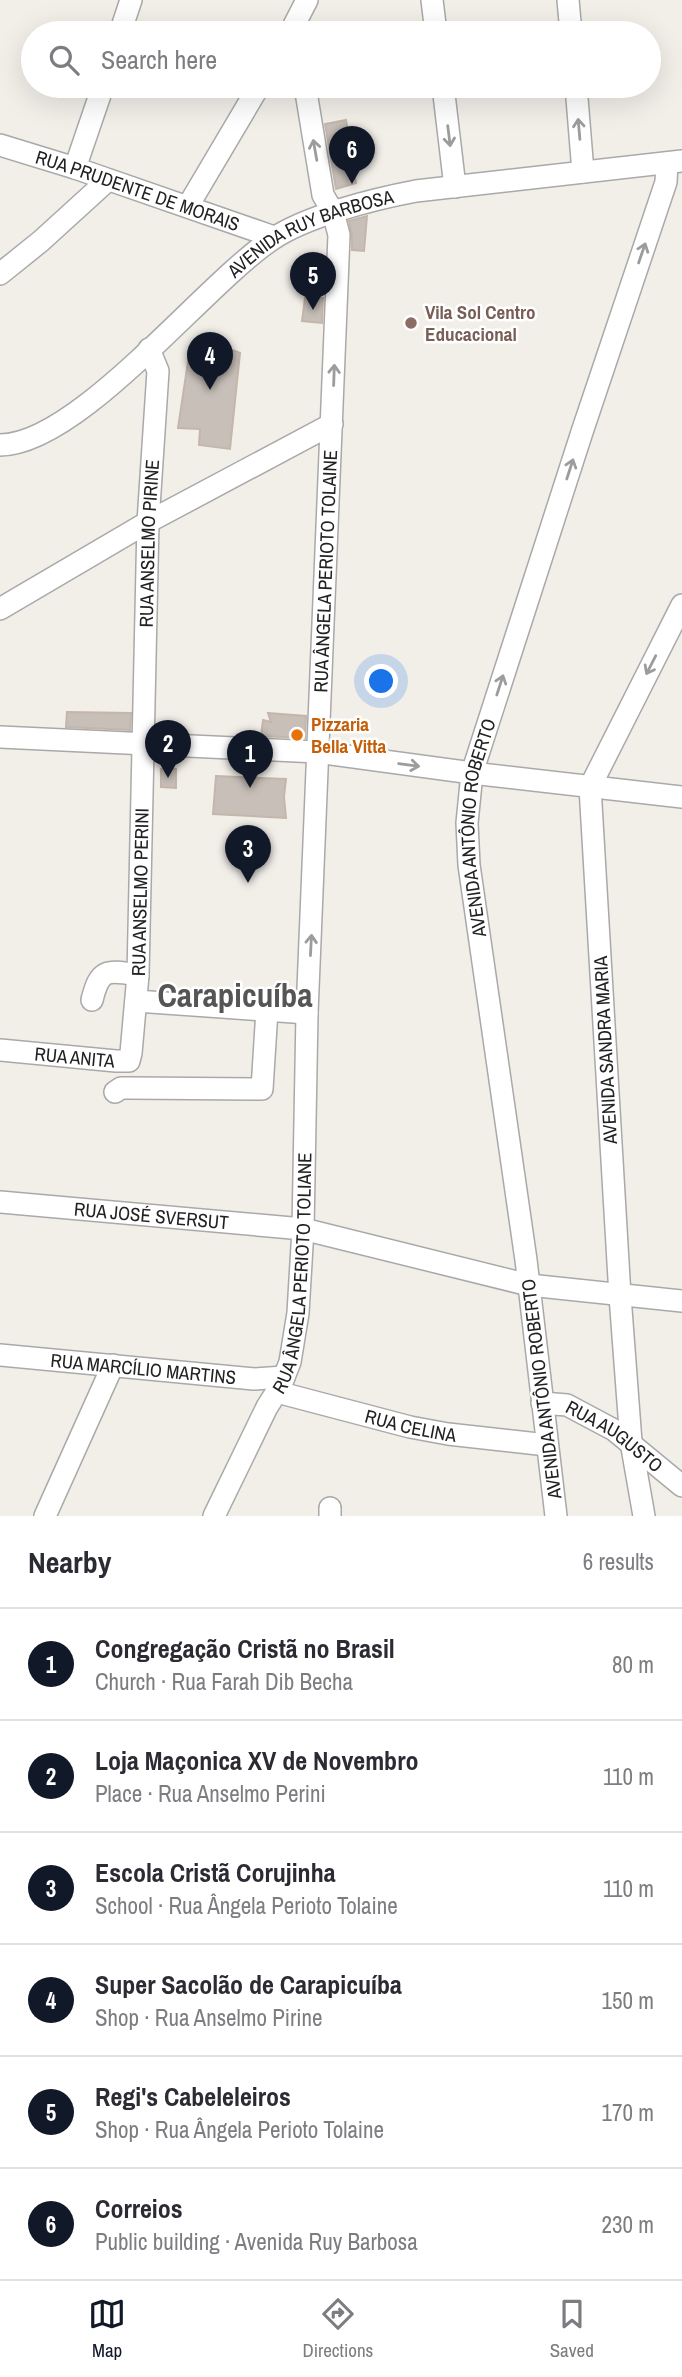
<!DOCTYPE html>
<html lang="en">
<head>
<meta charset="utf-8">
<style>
	:root { --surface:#fff; --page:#f2f2f3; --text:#2b2b33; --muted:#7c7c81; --line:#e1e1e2; --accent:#111827 }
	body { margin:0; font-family:"Archivo Narrow",sans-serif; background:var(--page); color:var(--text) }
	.you { position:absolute; left:382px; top:682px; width:24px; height:24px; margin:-18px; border:5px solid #fff; border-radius:50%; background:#1a73e8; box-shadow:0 0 0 10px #1a73e833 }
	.badge { display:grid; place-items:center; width:46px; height:46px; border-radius:50%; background:var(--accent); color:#fff; font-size:23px; font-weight:700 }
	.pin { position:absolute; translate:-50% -58px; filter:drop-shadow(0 2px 4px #0008) }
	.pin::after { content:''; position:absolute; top:37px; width:24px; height:21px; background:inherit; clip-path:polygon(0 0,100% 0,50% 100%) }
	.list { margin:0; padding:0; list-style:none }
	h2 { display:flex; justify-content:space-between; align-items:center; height:91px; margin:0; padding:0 28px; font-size:30px }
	h2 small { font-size:23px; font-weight:400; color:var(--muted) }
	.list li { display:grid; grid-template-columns:46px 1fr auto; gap:21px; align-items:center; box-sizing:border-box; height:112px; padding:0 28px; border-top:2px solid var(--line) }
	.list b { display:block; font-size:26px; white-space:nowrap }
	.list p { margin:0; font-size:23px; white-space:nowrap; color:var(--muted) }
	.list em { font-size:23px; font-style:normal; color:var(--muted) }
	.icon { flex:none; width:38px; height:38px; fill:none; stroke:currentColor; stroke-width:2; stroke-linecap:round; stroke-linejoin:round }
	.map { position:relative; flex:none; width:682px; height:1516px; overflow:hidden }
	.search { position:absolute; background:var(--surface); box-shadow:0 7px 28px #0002; left:21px; right:21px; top:21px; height:77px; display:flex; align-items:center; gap:18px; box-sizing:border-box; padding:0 24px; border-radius:38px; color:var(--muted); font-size:26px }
	.sheet { height:763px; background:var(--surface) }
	nav { display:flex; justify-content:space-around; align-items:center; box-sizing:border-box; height:98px; border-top:2px solid var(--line); background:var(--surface); font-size:19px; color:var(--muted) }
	nav a { display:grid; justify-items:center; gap:4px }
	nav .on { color:var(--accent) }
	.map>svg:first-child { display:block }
	.building { fill:#c7bfb8; stroke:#c4b6ab; stroke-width:2 }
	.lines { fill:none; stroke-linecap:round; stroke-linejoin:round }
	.minor-casing { stroke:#a9a9a9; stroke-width:24 }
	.minor { stroke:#fff; stroke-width:21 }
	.oneway { stroke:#9c9c9c }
	.education-dot { fill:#8d6e63; stroke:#fff; stroke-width:2.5 }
	.food-dot { fill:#e8710a; stroke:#fff; stroke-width:2.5 }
	.labels { text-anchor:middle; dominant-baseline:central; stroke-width:5; stroke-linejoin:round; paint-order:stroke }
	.street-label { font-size:19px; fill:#222; stroke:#fff }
	.education-label { font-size:19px; font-weight:bold; fill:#785e54; stroke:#fff; text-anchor:start }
	.food-label { font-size:19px; font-weight:bold; fill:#c56008; stroke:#fff; text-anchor:start }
	.town-label { font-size:33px; font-weight:bold; fill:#555; stroke:#fff }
</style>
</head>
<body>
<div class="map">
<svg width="682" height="1516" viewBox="0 0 682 1516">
	<rect width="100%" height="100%" fill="#f2efe9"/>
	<path class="building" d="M 346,120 L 356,183 L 336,189 L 325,124 Z
		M 367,216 L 364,251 L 352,250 L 352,235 L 349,221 Z
		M 305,298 L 323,298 L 322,323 L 302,321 Z
		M 214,343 L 240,353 L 230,449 L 199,445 L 200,429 L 178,428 L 190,348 Z
		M 67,712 L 131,713 L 130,730 L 66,727 Z
		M 268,713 L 306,716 L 305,738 L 261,736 L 263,720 L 271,722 Z
		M 161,769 L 176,769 L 176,788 L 161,787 Z
		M 216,776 L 286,779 L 284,797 L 286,818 L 213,814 Z"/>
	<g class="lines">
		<g class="minor-casing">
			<g id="minor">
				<path d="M 432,0 L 436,33"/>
				<path d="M 568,0 L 571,33"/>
				<path d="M 120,33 L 131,0"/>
				<path d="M 290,33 L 307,0"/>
				<path d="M 443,86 L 455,187"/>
				<path d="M 576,86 L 583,172"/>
				<path id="s1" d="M 0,145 L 75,168 L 274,237"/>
				<path d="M 75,168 L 103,86"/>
				<path d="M 188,206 L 259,86"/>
				<path d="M 0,274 L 41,241 L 108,180"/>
				<path id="s2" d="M 0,445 C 78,445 202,287 271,240 C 306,216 374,199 416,191 L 682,161"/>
				<path d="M 0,609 L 148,522 L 332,424"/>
				<path d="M 0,737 L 317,752 L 472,773 L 682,797"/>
				<path d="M 92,1000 C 100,968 107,970 138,975"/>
				<path d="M 136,1001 L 307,1013"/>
				<path id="s3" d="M 0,1050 L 116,1061 L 129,1061 L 131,1053 L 138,975 L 148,522 L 158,371 L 149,349"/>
				<path d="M 115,1092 L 121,1088 L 129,1088 L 262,1089 L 267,1010"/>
				<path id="s4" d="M 0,1202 L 303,1229 L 529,1285 L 682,1301"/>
				<path id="s5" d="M 0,1355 L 254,1379 L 284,1377"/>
				<path id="s6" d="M 277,1392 L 410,1427 L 448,1434 L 547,1445"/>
				<path id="s7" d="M 542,1403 L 567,1405 L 614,1430 L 682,1486"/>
				<path d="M 330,1508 L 330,1516"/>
				<path d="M 45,1516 L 113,1365"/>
				<path id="s8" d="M 214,1516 L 267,1407 L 281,1385 L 290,1362 L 298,1313 L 303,1229 L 307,1013 L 339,235 L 333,212 L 323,195 L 305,86"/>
				<path id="s9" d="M 556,1516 L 526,1260 L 469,865 L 467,823 L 472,773 L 582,432 L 666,182 L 667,163"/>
				<path d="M 644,1516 L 631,1442 L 620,1296 L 590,787 L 682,605"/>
			</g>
		</g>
		<use href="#minor" class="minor"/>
	</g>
	<defs><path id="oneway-shaft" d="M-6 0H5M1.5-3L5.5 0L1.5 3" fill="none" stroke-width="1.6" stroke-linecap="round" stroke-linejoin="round" transform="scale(1.75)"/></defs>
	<g class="oneway">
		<use href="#oneway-shaft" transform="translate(579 129) rotate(-95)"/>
		<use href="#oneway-shaft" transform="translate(449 136) rotate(83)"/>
		<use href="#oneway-shaft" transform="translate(315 150) rotate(-100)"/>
		<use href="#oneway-shaft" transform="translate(642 253) rotate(-71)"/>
		<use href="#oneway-shaft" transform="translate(334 375) rotate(-88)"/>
		<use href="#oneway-shaft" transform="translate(570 469) rotate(-72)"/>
		<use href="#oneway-shaft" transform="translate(651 665) rotate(117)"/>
		<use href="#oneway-shaft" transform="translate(500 685) rotate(-72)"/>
		<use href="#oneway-shaft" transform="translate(409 765) rotate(8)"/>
		<use href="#oneway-shaft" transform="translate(311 945) rotate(-87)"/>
	</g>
	<circle class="education-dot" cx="411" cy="323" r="7"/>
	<circle class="food-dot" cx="297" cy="735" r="7"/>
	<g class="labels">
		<g class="street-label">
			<text stroke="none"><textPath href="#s1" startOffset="145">RUA PRUDENTE DE MORAIS</textPath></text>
			<text stroke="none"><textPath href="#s2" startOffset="383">AVENIDA RUY BARBOSA</textPath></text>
			<text stroke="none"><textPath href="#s3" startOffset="648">RUA ANSELMO PIRINE</textPath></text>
			<text stroke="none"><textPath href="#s8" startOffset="964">RUA ÂNGELA PERIOTO TOLAINE</textPath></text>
			<text stroke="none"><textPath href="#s9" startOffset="695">AVENIDA ANTÔNIO ROBERTO</textPath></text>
			<text stroke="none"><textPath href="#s3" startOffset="299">RUA ANSELMO PERINI</textPath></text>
			<text transform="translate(605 1050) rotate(-93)">AVENIDA SANDRA MARIA</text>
			<text stroke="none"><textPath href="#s3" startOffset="75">RUA ANITA</textPath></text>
			<text stroke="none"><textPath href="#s4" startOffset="152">RUA JOSÉ SVERSUT</textPath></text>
			<text stroke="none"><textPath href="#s8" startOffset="261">RUA ÂNGELA PERIOTO TOLIANE</textPath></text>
			<text stroke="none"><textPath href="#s5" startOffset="144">RUA MARCÍLIO MARTINS</textPath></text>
			<text transform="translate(541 1389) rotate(-97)">AVENIDA ANTÔNIO ROBERTO</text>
			<text stroke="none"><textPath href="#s6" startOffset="138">RUA CELINA</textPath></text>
			<text stroke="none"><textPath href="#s7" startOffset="82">RUA AUGUSTO</textPath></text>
		</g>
		<g class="education-label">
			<text x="425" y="312">Vila Sol Centro<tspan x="425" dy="22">Educacional</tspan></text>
		</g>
		<g class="food-label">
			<text x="311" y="724">Pizzaria<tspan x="311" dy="22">Bella Vitta</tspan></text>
		</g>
		<g class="town-label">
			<text x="235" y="995">Carapicuíba</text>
		</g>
	</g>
</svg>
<div class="you"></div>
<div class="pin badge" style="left:250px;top:788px">1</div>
<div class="pin badge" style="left:168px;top:778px">2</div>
<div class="pin badge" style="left:248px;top:883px">3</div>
<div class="pin badge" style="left:210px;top:390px">4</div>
<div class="pin badge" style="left:313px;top:310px">5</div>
<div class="pin badge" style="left:352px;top:184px">6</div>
<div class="search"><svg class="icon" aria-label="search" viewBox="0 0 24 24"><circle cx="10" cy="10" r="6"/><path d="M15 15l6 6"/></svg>Search here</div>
</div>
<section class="sheet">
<h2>Nearby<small>6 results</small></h2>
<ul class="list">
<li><span class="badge">1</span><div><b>Congregação Cristã no Brasil</b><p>Church · Rua Farah Dib Becha</p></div><em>80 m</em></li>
<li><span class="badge">2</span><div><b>Loja Maçonica XV de Novembro</b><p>Place · Rua Anselmo Perini</p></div><em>110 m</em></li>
<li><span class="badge">3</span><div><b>Escola Cristã Corujinha</b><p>School · Rua Ângela Perioto Tolaine</p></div><em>110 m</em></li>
<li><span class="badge">4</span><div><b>Super Sacolão de Carapicuíba</b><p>Shop · Rua Anselmo Pirine</p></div><em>150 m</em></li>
<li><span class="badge">5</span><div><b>Regi's Cabeleleiros</b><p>Shop · Rua Ângela Perioto Tolaine</p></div><em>170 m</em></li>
<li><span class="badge">6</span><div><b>Correios</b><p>Public building · Avenida Ruy Barbosa</p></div><em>230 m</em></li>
</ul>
</section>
<nav>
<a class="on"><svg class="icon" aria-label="map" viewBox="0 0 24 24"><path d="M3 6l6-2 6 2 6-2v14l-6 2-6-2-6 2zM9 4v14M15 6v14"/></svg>Map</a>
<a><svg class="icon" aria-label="directions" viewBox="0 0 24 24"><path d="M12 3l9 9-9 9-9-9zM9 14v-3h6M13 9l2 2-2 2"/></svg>Directions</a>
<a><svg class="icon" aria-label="saved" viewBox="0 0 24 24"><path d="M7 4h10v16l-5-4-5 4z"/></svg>Saved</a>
</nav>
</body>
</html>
